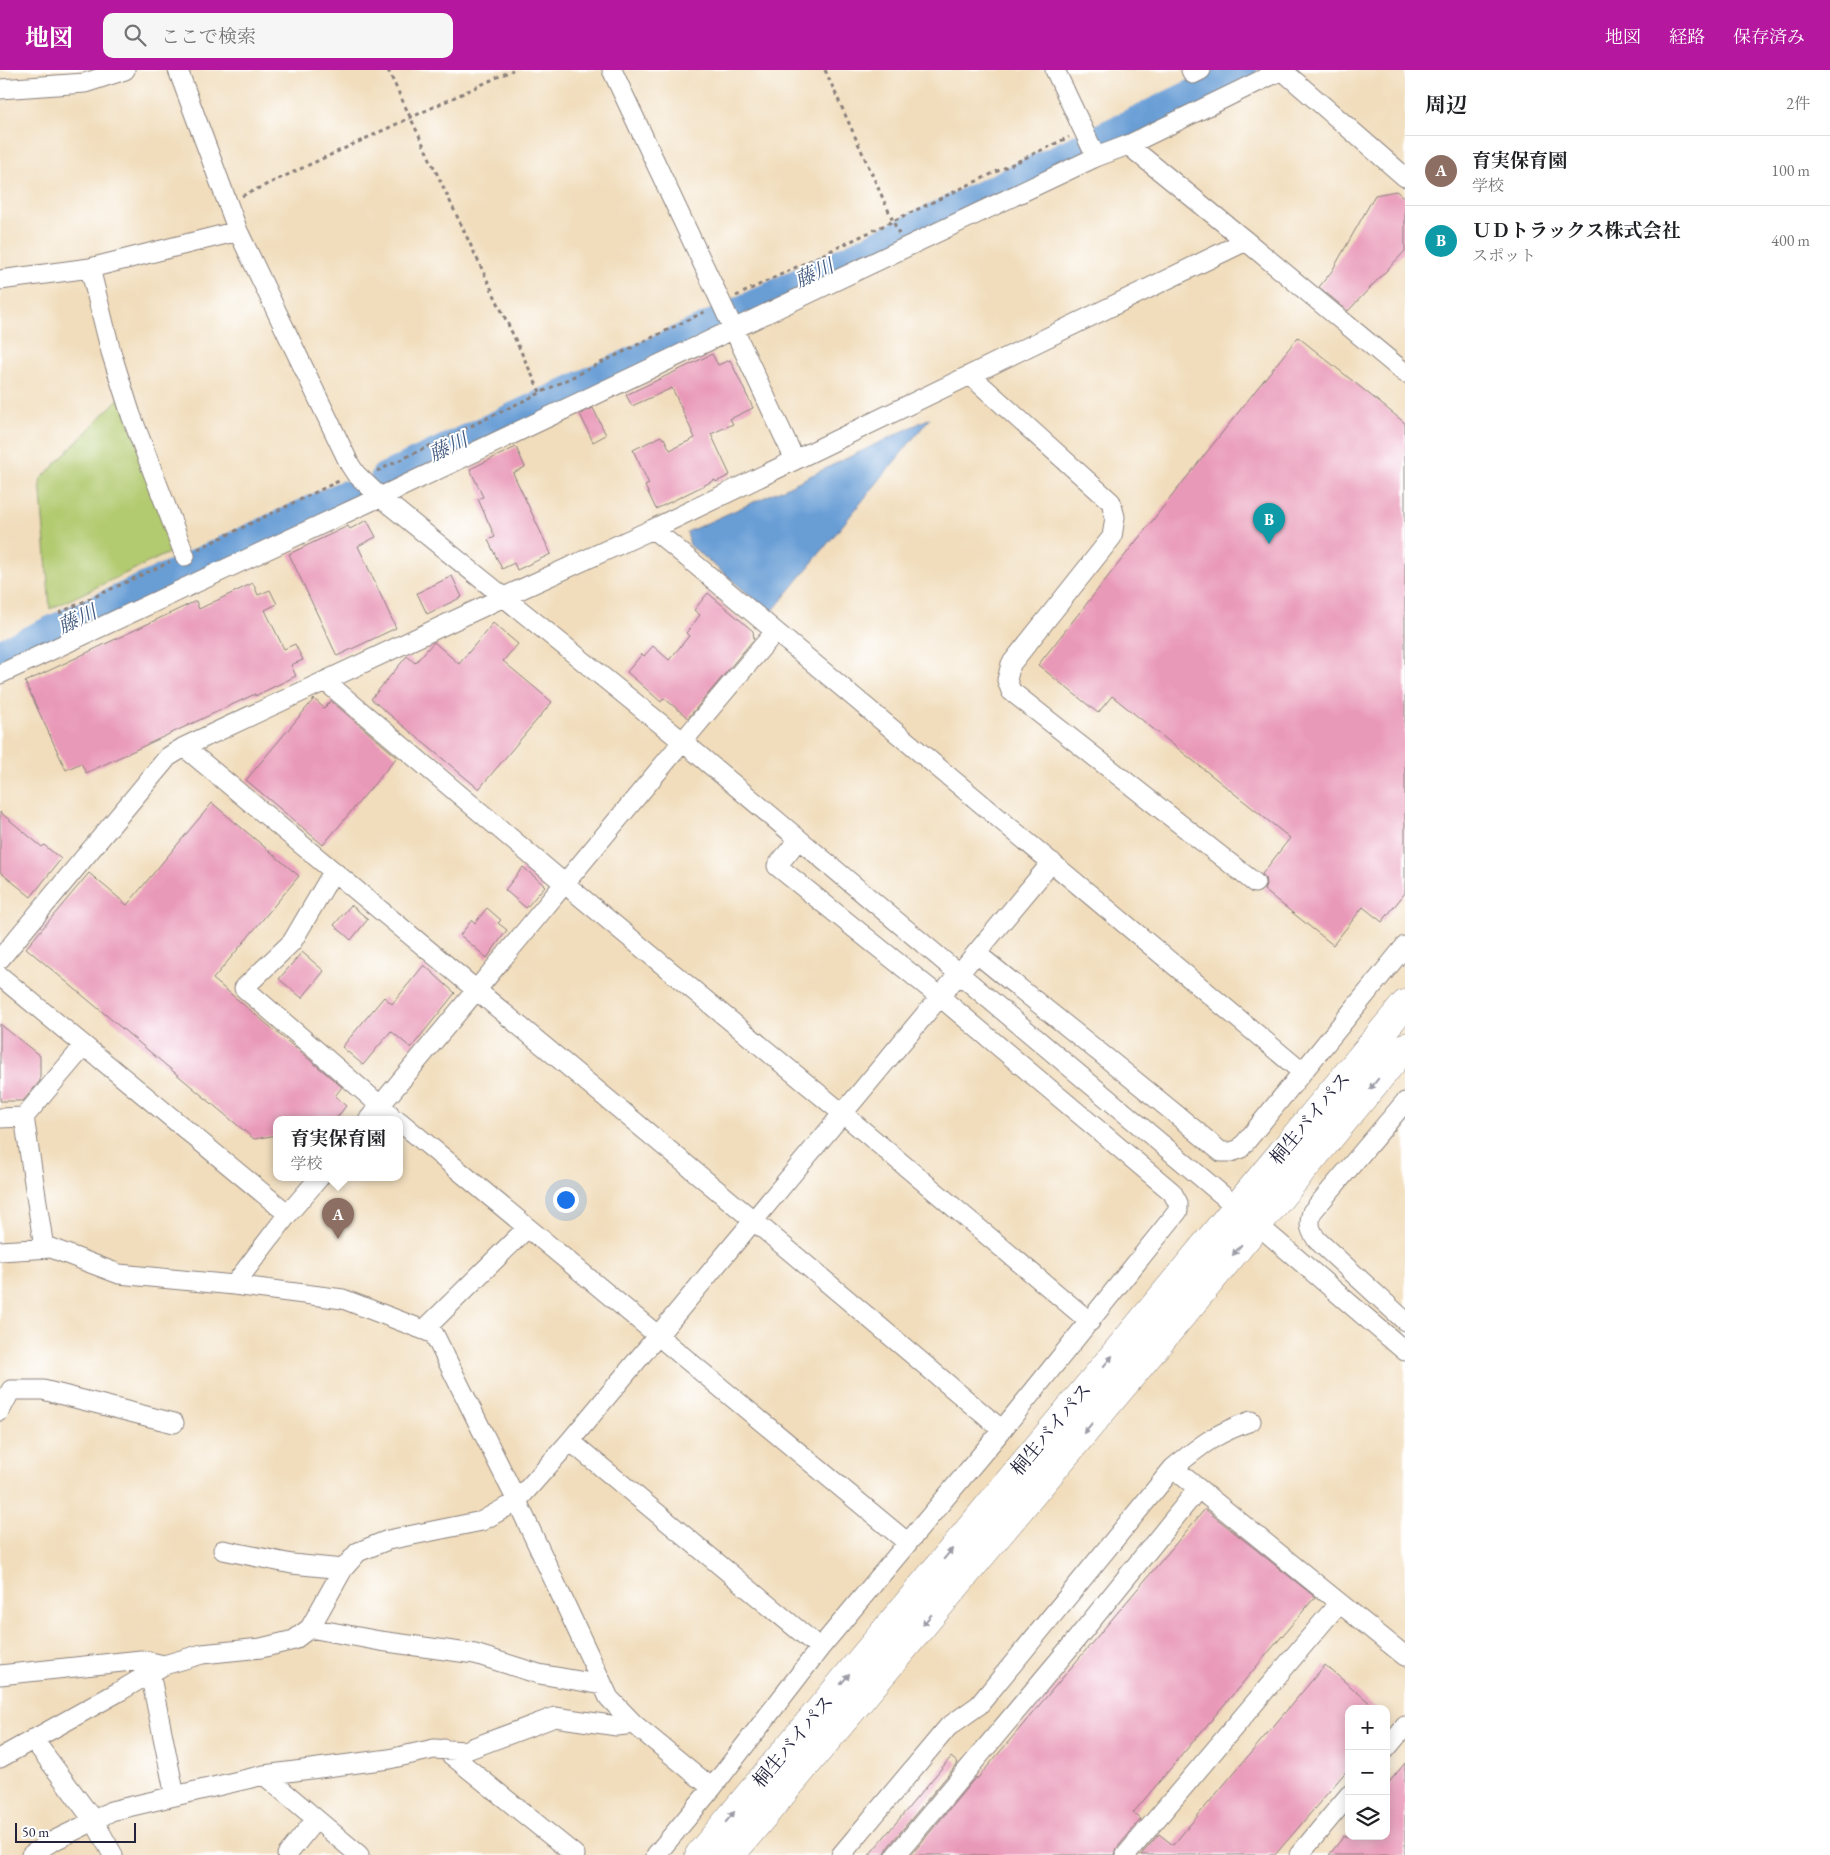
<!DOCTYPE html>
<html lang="ja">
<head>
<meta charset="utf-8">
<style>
	:root { --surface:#fff; --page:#f6f6f6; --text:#202124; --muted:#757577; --line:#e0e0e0; --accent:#b5179e }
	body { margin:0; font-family:"EB Garamond","Noto Serif JP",serif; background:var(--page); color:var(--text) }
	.controls { position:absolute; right:15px; bottom:15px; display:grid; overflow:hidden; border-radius:10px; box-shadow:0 2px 12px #0003 }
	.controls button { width:45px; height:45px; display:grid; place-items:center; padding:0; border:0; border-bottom:1px solid var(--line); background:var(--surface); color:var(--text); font:25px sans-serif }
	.scale { position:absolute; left:15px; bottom:12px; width:121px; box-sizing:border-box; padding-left:5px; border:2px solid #22223b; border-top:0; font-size:14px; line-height:18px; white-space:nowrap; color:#22223b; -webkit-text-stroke:4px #fff; paint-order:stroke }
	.you { position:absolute; left:565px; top:1129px; width:18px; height:18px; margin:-12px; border:4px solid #fff; border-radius:50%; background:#1a73e8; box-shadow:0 0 0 8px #1a73e833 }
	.badge { display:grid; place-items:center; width:32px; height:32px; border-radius:50%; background:var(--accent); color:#fff; font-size:16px; font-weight:700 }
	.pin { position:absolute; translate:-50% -41px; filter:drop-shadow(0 1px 2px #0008) }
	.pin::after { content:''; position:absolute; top:26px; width:18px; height:15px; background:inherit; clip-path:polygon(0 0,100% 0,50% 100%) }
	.popup { position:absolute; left:273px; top:1046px; width:130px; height:65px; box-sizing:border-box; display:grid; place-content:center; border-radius:10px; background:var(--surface); filter:drop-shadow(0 1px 4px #0005); font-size:16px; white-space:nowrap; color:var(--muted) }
	.popup b { font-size:19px; color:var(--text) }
	.popup::after { content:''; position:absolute; left:50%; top:100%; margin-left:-10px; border:10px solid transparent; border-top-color:var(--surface) }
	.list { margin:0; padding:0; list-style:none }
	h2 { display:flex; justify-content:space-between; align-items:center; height:65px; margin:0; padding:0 20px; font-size:21px }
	h2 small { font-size:16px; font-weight:400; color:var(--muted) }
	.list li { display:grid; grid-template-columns:32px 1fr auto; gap:15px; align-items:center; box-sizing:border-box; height:70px; padding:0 20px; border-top:1px solid var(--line) }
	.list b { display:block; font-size:19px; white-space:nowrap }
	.list p { margin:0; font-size:16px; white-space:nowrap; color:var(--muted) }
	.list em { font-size:16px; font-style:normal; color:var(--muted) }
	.icon { flex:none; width:28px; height:28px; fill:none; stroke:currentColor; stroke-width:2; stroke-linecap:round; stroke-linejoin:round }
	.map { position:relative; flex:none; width:1405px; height:1785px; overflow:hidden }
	header { display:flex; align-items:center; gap:30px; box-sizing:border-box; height:70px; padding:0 25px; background:var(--accent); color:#fff }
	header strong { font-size:24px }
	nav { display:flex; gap:28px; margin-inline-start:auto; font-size:18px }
	.search { width:350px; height:45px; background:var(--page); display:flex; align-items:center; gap:12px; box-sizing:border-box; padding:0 18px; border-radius:10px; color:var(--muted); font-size:19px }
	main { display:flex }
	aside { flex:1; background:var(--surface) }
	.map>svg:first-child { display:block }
	.green { fill:#b2ca6f; stroke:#6a7655 }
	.water { fill:#699ed5; stroke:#466088 }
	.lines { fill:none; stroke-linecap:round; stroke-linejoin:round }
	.river { stroke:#699ed5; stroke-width:29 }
	.building { fill:#e999b8 }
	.minor-casing { stroke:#8a807c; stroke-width:21 }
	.highway-casing { stroke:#8a807c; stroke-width:29 }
	.path { stroke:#8a807c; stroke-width:3; stroke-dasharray:4 4; stroke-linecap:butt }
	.minor { stroke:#fff; stroke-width:19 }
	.highway { stroke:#fff; stroke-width:28 }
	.oneway { fill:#9c9ca7 }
	.labels { text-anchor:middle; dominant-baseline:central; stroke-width:4; stroke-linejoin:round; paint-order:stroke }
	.street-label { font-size:19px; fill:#22223b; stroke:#fff }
	.water-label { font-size:20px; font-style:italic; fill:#425a80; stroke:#fff }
</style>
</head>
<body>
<header>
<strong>地図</strong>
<div class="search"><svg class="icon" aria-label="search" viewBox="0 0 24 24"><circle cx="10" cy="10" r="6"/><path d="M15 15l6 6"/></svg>ここで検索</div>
<nav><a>地図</a><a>経路</a><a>保存済み</a></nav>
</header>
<main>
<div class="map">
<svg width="1405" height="1785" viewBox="0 0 1405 1785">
	<rect width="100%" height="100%" fill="#fff"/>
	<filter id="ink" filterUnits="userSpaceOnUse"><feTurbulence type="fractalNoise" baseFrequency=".02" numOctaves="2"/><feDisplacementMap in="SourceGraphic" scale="10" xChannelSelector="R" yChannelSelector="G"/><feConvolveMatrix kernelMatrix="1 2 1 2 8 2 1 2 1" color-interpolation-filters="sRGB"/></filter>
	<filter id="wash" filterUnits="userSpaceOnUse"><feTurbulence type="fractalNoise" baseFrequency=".0096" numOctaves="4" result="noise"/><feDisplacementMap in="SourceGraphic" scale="20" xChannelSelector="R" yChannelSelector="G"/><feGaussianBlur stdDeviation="1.12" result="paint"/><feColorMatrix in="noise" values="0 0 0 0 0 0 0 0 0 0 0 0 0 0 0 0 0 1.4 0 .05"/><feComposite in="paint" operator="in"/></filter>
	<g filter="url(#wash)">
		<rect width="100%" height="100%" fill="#f1ddbc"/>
		<path class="green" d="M 120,327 L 177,479 L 50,539 L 40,410 Z"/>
		<path class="water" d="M 930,348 L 771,543 L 690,475 L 687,462 L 783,419 Z"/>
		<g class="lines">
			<path class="river" d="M 385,407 L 702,259 L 1242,0
				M 0,584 L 344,425"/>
		</g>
		<g id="blocks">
			<path class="building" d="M 1396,121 L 1405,128 L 1405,181 L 1348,241 L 1319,217 L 1332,201 L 1375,125 Z
				M 1298,267 L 1405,353 L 1405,823 L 1382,852 L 1363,837 L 1333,875 L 1264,820 L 1266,814 L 1265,808 L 1262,804 L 1290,768 L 1112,626 L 1098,643 L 1038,595 Z
				M 712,284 L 718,295 L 730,290 L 753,338 L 730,349 L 733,354 L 711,364 L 730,405 L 716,412 L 715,410 L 656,439 L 645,416 L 649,414 L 633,380 L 661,366 L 663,369 L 664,368 L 670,380 L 695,368 L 672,318 L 632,336 L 626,325 Z
				M 593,338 L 606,365 L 593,372 L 580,344 Z
				M 516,377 L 525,397 L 513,403 L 551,484 L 517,500 L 514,493 L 502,499 L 488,470 L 495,467 L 478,429 L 483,427 L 470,399 Z
				M 367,450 L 376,467 L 358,476 L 396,558 L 337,586 L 289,484 L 348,456 L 350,459 Z
				M 452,506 L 462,527 L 427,544 L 417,523 Z
				M 253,513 L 258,525 L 270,520 L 277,534 L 265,540 L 284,579 L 295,574 L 303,590 L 291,595 L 296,606 L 255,626 L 255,624 L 86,703 L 81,693 L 66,700 L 25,612 L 196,531 L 199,539 Z
				M 708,523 L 753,561 L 754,569 L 688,648 L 664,628 L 661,632 L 627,602 L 642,584 L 644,586 L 653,576 L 669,590 L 689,566 L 686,563 L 700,545 L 694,540 Z
				M 493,553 L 518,574 L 503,591 L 552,632 L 479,719 L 371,629 L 407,586 L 415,593 L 434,572 L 459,594 Z
				M 314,629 L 324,638 L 331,631 L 397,687 L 323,775 L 246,710 Z
				M 212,733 L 299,806 L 213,909 L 342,1017 L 335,1026 L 346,1036 L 335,1050 L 277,1050 L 277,1065 L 254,1069 L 26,878 L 89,803 L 127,835 Z
				M 0,742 L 42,777 L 44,775 L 61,789 L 31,827 L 0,802 Z
				M 523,797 L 545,816 L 526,838 L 505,820 Z
				M 351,835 L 368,849 L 351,870 L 334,855 Z
				M 487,838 L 501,850 L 498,853 L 507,860 L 487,888 L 460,865 L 472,850 L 475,853 Z
				M 302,882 L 324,901 L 302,928 L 279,909 Z
				M 424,895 L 455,923 L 411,978 L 391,961 L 363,995 L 342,977 L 384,927 L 392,934 Z
				M 0,954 L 40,986 L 40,1011 L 23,1031 L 0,1031 Z
				M 1205,1439 L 1315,1527 L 1133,1743 L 1141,1749 L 1117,1778 L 1115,1785 L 911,1785 L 976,1707 L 977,1709 Z
				M 1325,1595 L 1377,1639 L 1349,1639 L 1349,1698 L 1275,1785 L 1141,1785 L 1159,1764 L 1173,1775 Z
				M 951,1687 L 958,1693 L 887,1778 L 885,1785 L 869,1785 Z
				M 1405,1693 L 1405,1785 L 1329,1785 L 1344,1766 L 1386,1766 L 1386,1716 Z"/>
		</g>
	</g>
	<g filter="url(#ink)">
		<use href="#blocks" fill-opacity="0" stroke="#8a807c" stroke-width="1"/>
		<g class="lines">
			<g class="minor-casing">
				<path id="minor" d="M 178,0 L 238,161 L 350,395 L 356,404 L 380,427 L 682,671 L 1258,1155 L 1405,1281
					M 612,0 L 795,390
					M 1055,0 L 1096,87
					M 1191,0 L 1193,4 L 1201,0
					M 1282,0 L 1405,107
					M 0,19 L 85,13 L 125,0
					M 1128,75 L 1246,171 L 1405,303
					M 90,198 L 111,282 L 131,345 L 185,486
					M 0,210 L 90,198 L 238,161
					M 970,305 L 1111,432 L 1115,447 L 1112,467 L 1011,594 L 1007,610 L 1011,621 L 1255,813
					M 653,459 L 1302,1002
					M 0,604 L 380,427 L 1096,87 L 1128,75 L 1282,0
					M 325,611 L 565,814 L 842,1043 L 1090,1252
					M 184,677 L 753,1150 L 1002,1360
					M 333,802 L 292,872 L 244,918 L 389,1043
					M 976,883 C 1058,950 1141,1014 1221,1082 L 1231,1082 L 1240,1079 L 1405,876
					M 0,889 L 168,687 L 184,677 L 504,527 L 653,459 L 1246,171
					M 0,906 L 288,1144
					M 1405,1032 L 1312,1142 C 1308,1154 1310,1160 1317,1170 L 1405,1251
					M 24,1047 L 44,1178
					M 0,1048 L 24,1047 L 84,976
					M 368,1050 C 504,888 638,723 775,562
					M 399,1051 L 908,1473
					M 0,1181 L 51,1178 L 119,1204 L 234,1215 L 343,1229 L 434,1264 L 517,1431 L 609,1628 L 634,1654 L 712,1718
					M 234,1215 L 288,1144 L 319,1108
					M 424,1260 L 527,1158
					M 0,1341 L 11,1320 L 43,1320 L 174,1353
					M 570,1371 L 820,1578
					M 1173,1398 L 1405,1586
					M 223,1480 L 292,1494 L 343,1499
					M 310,1558 L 380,1571 L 475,1584 L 539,1604 L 603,1615
					M 150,1603 L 175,1726
					M 0,1605 L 141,1590 L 164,1595
					M 33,1669 L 94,1751 L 113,1785
					M 444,1679 L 575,1785
					M 1386,1679 L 1405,1656
					M 0,1688 L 120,1621 L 164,1595 L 202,1584 L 261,1578 L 294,1570 L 310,1558 L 343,1499 L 358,1482 L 388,1470 L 482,1451 L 517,1431 L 570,1371 L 1052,792
					M 264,1705 L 359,1785
					M 31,1785 L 51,1772 L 94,1751 L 111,1741 L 264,1705 L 389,1689 L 434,1679 L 464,1681 L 555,1647 L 617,1656 L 634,1654
					M 287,1785 L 316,1749
					M 656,1785 L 712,1718 L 820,1578 L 1002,1360 L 1178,1141 L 1178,1133 L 1172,1122 L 939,926 L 777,796 L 798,770
					M 841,1785 L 948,1657 L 979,1635 L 1173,1398 C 1201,1375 1216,1363 1251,1351
					M 896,1785 L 1075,1571 L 1198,1419
					M 1126,1785 L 1339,1533
					M 1299,1785 L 1349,1725"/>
			</g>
			<g class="highway-casing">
				<path id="highway" d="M 699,1785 L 1405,934
					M 731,1785 L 1240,1176 L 1405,977"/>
			</g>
			<path class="path" d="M 388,0 L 540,322
				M 825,0 L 899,164
				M 242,126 L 513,0
				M 736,226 L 1069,67
				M 377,401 L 540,323 L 706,241
				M 198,479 L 341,410
				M 59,543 L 170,492"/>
			<use href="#minor" class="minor"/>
			<use href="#highway" class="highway"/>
		</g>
		<defs><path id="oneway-solid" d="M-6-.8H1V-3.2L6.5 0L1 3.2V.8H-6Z" transform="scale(1.25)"/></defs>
		<g class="oneway">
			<use href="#oneway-solid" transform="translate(1374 1014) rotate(129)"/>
			<use href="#oneway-solid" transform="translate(1237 1180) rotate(130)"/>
			<use href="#oneway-solid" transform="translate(1108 1291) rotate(-50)"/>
			<use href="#oneway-solid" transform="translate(1088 1358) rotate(130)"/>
			<use href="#oneway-solid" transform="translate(948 1484) rotate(-50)"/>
			<use href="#oneway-solid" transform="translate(927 1550) rotate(130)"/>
			<use href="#oneway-solid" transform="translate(845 1609) rotate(-50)"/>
			<use href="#oneway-solid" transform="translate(730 1747) rotate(-50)"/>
		</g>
	</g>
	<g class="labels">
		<g class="street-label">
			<text transform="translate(1310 1048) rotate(-50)">桐生バイパス</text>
			<text transform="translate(1051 1359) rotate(-50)">桐生バイパス</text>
			<text transform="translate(793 1671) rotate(-50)">桐生バイパス</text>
		</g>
		<g class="water-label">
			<text transform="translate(814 203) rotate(-25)">藤川</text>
			<text transform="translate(448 377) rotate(-25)">藤川</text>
			<text transform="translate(77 549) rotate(-25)">藤川</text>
		</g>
	</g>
</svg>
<div class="controls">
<button>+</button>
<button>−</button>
<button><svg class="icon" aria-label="layers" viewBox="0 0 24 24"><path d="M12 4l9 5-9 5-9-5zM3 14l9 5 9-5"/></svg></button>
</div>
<div class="scale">50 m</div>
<div class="you"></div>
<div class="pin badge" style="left:338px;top:1169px;background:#8d6e63">A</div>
<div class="popup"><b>育実保育園</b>学校</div>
<div class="pin badge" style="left:1269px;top:474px;background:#0f9aa8">B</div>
</div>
<aside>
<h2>周辺<small>2件</small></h2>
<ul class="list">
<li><span class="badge" style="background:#8d6e63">A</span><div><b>育実保育園</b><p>学校</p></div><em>100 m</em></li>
<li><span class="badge" style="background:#0f9aa8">B</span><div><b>ＵＤトラックス株式会社</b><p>スポット</p></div><em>400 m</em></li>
</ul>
</aside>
</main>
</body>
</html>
